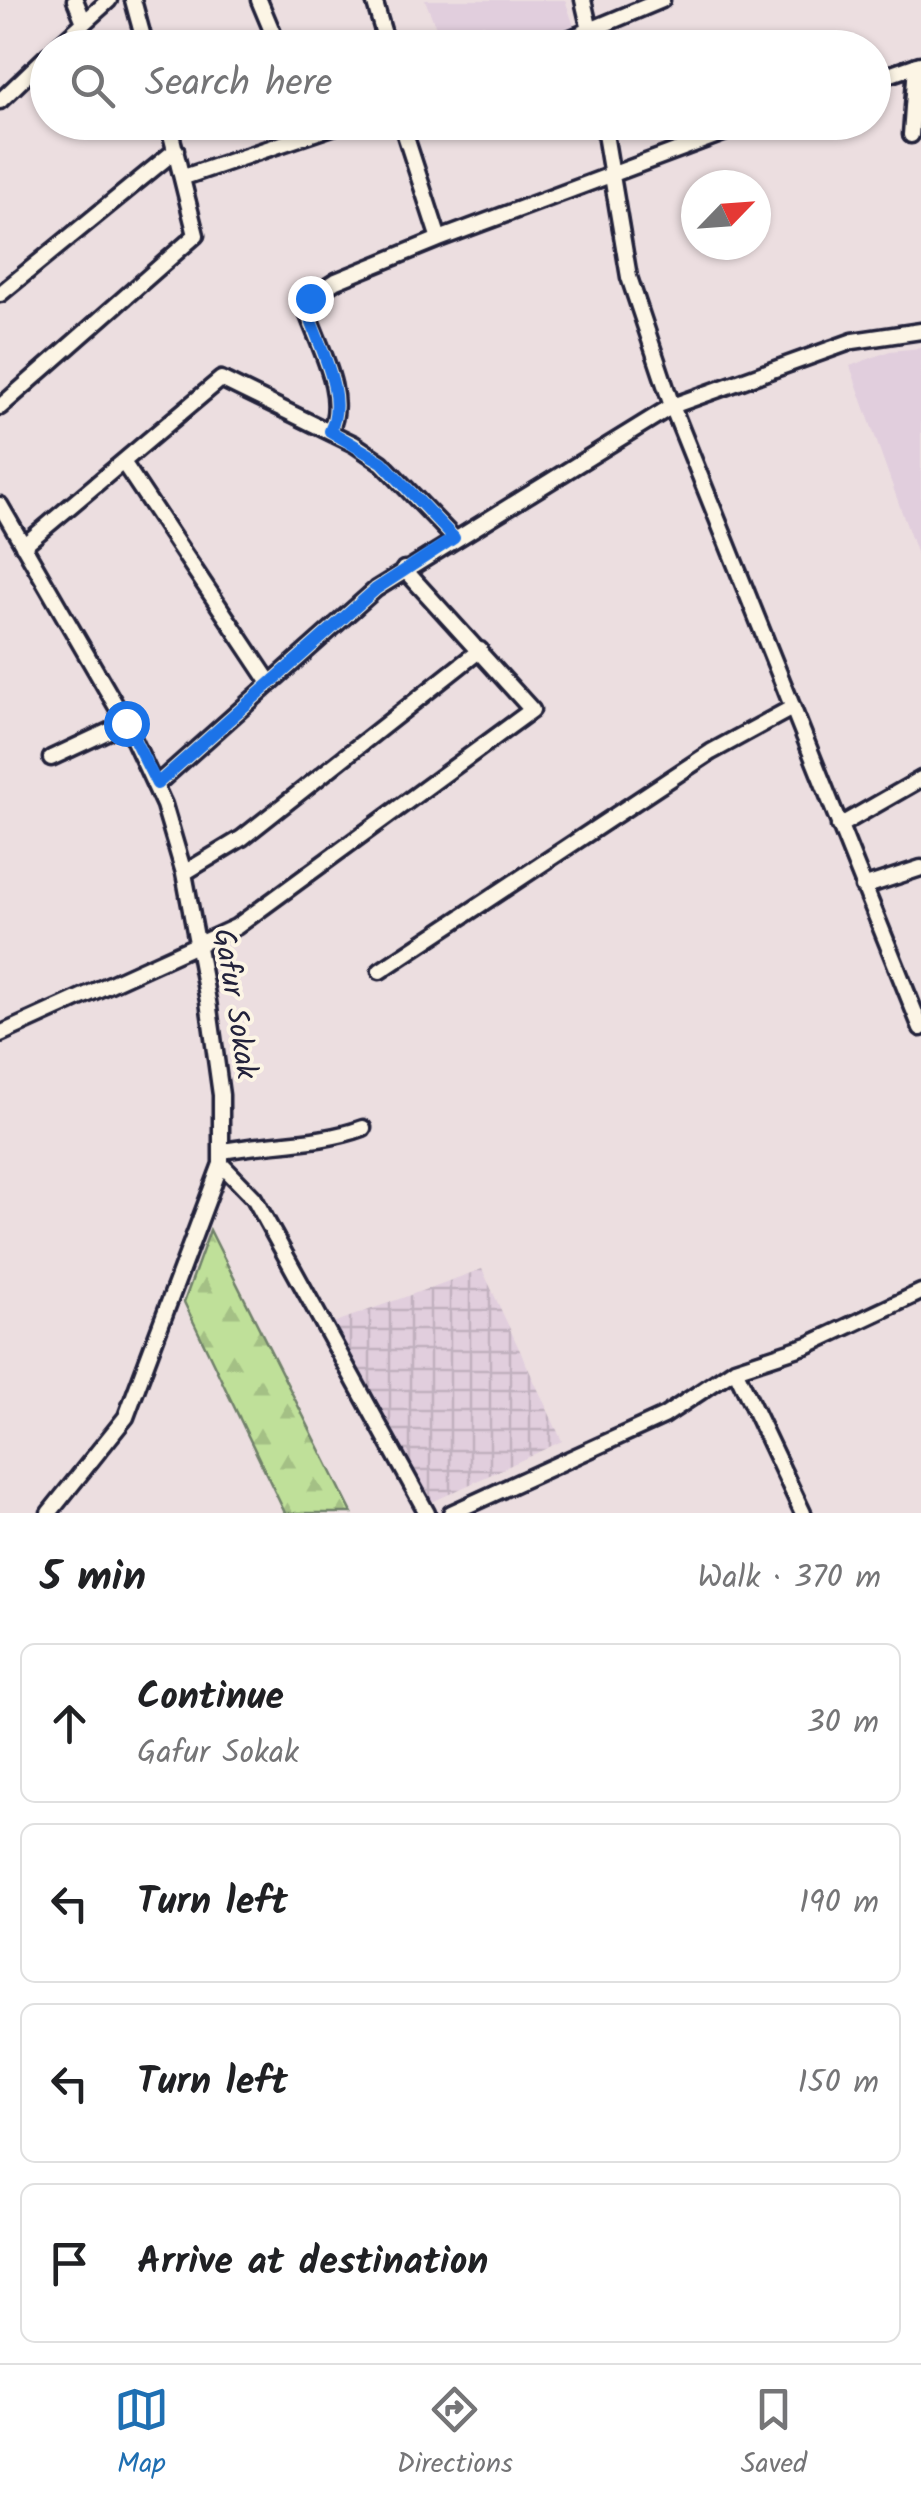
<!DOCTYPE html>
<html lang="en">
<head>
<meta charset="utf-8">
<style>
	:root { --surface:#fff; --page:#f6f6f6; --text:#202124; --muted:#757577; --line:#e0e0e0; --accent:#1f6fb2 }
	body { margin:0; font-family:Kalam,sans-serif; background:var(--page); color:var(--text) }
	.compass { position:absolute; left:681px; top:170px; width:90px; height:90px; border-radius:50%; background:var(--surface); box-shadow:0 2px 8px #0004; rotate:65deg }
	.stop { position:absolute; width:30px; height:30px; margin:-22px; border:8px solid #1a73e8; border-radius:50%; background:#fff }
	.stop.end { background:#1a73e8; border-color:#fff; box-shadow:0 2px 10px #0008 }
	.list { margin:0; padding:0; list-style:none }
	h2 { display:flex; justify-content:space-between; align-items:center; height:130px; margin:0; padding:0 40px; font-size:42px }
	h2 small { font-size:32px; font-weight:400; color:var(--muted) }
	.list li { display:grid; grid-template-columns:65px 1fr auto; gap:30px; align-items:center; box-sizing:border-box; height:160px; margin:0 20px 20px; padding:0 20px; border:2px solid var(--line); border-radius:15px }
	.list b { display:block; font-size:38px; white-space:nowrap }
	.list p { margin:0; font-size:32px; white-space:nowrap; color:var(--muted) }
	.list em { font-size:32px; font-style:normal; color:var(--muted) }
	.icon { flex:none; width:55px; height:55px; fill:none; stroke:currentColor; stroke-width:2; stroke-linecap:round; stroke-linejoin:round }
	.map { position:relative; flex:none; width:921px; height:1513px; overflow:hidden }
	.search { position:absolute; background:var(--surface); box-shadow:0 2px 8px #0004; left:30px; right:30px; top:30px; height:110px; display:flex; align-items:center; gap:25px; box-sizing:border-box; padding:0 35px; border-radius:55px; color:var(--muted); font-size:38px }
	.sheet { height:850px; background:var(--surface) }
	nav { display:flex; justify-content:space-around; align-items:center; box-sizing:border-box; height:140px; border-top:2px solid var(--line); background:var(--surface); font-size:28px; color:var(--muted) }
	nav a { display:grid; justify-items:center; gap:5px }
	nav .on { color:var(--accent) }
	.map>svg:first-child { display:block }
	.built { fill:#e1cedd }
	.industrial { fill:url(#industrial-grid) }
	.forest { fill:url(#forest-firs); stroke:#70816a; stroke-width:2.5 }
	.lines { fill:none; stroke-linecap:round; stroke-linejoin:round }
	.minor-casing { stroke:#22223b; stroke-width:21 }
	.minor { stroke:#fcf5e5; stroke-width:14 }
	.route { stroke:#1a73e8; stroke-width:12 }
	.labels { text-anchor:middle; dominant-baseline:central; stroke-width:8; stroke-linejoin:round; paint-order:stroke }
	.street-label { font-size:30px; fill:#22223b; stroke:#fcf5e5 }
</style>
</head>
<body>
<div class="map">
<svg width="921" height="1513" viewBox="0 0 921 1513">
	<defs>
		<pattern id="industrial-grid" width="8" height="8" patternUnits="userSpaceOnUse" patternTransform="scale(2.5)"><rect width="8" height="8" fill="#e1cedd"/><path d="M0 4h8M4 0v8" fill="none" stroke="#c1b1bf"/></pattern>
		<pattern id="forest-firs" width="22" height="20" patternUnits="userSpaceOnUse" patternTransform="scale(2.5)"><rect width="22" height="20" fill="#bfe099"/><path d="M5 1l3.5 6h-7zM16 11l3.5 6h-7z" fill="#a4c085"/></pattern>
	</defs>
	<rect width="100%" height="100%" fill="#ecdee0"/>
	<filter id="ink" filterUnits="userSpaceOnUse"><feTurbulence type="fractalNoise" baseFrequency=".01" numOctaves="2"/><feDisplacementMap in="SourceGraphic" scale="20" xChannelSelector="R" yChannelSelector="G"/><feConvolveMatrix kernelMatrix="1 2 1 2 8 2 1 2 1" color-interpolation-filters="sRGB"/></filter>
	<g filter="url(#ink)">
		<path class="built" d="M 425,0 L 565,0 L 576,32 L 532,47 L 492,47 L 484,24 L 441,40 Z
			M 921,348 L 921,566 L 850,366 L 890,351 Z"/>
		<path class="industrial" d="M 482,1269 L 562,1441 L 430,1503 L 333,1323 Z"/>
		<path class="forest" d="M 210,1230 L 352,1513 L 285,1513 L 184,1302 Z"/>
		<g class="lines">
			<g class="minor-casing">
				<path id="minor" d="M 75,0 L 84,22
					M 133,0 L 146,48
					M 259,0 L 279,48
					M 374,0 L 388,48
					M 583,0 L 594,48
					M 56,48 L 109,0
					M 547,48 L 662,0
					M 874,80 L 920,64
					M 0,101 L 48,55
					M 401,122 L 439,239 L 753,122
					M 603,122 L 629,277 L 672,406 L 853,341 L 921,331
					M 911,135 L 916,65
					M 184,177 L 347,122
					M 0,294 L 176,150
					M 0,407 L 196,235 L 168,122
					M 330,431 C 348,396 319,347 307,312 L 310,298 L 336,281 L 439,239
					M 123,462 L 270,683
					M 0,505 L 126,723 L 164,805 L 184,873 L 208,1001 L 221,1095 L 221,1164 L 126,1417 L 49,1513
					M 23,546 L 221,379 L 354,444 L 382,463 L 454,538
					M 51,758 L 126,723
					M 157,784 L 376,589 L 672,406 L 921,1028
					M 839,826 L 921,779
					M 184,873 L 242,838 L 480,650
					M 863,887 L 921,868
					M 380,971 L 711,752 L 790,709
					M 0,1034 L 236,927 L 532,710 L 404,569
					M 223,1151 C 269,1142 320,1144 363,1128
					M 221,1164 L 254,1198 L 427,1513
					M 735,1369 L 803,1513
					M 451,1513 L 664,1416 L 735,1369 L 808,1345 L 921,1292"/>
			</g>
			<use href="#minor" class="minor"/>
		</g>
	</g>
	<g class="lines" filter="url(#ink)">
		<path class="route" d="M 126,723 L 157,784 L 376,589 L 454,538 L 382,462 L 330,431 C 348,396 319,347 308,312 L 310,298"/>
	</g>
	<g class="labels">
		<g class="street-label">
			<text transform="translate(234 1004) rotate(81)">Gafur Sokak</text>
		</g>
	</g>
</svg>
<svg class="compass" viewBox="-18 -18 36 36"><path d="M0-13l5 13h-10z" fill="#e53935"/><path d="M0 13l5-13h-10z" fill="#757577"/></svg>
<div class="stop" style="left:126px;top:723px"></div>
<div class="stop end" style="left:310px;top:298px"></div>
<div class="search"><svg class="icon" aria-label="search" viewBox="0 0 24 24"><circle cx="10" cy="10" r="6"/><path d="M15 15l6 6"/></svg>Search here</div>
</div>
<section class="sheet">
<h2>5 min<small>Walk · 370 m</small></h2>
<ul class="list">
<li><svg class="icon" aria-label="ahead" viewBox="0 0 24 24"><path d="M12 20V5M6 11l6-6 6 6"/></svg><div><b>Continue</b><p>Gafur Sokak</p></div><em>30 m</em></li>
<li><svg class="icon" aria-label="left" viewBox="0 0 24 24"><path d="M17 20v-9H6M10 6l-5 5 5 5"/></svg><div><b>Turn left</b></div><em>190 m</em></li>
<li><svg class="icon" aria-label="left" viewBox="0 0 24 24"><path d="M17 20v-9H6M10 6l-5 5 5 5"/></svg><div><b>Turn left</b></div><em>150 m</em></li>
<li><svg class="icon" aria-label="arrive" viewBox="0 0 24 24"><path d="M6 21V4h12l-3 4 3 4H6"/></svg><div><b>Arrive at destination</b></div></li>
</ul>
</section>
<nav>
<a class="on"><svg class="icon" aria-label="map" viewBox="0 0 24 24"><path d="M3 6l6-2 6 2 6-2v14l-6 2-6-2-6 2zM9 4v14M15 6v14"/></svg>Map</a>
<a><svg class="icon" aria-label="directions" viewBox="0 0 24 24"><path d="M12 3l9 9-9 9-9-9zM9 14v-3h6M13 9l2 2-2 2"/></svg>Directions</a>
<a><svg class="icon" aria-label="saved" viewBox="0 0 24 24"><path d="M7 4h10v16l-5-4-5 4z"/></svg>Saved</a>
</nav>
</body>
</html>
